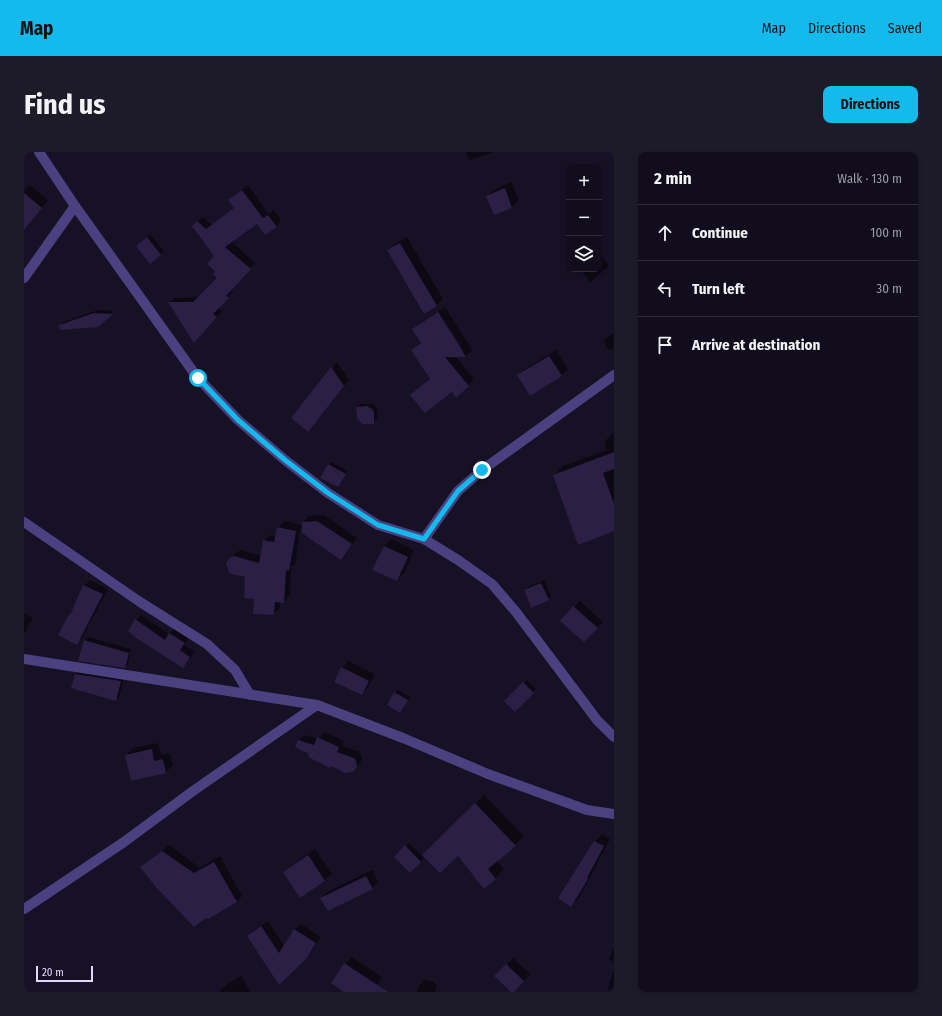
<!DOCTYPE html>
<html lang="en">
<head>
<meta charset="utf-8">
<style>
	:root { --surface:#110d1c; --page:#1e1b29; --text:#f1f3f6; --muted:#9c9ca3; --line:#302d3b; --accent:#14baec }
	body { margin:0; font-family:"Fira Sans Condensed",sans-serif; background:var(--page); color:var(--text) }
	.controls { position:absolute; right:12px; top:12px; display:grid; overflow:hidden; border-radius:8px; box-shadow:0 2px 6px #0003 }
	.controls button { width:36px; height:36px; display:grid; place-items:center; padding:0; border:0; border-bottom:1px solid var(--line); background:var(--surface); color:var(--text); font:20px sans-serif }
	.scale { position:absolute; left:12px; bottom:10px; width:57px; box-sizing:border-box; padding-left:4px; border:2px solid #e1d8fc; border-top:0; font-size:11px; line-height:14px; white-space:nowrap; color:#e1d8fc; -webkit-text-stroke:3px #171125; paint-order:stroke }
	.stop { position:absolute; width:12px; height:12px; margin:-9px; border:3px solid #14baec; border-radius:50%; background:#fff }
	.stop.end { background:#14baec; border-color:#fff; box-shadow:0 1px 4px #0008 }
	.list { margin:0; padding:0; list-style:none }
	h2 { display:flex; justify-content:space-between; align-items:center; height:52px; margin:0; padding:0 16px; font-size:17px }
	h2 small { font-size:13px; font-weight:400; color:var(--muted) }
	.list li { display:grid; grid-template-columns:26px 1fr auto; gap:12px; align-items:center; box-sizing:border-box; height:56px; padding:0 16px; border-top:1px solid var(--line) }
	.list b { display:block; font-size:15px; white-space:nowrap }
	.list em { font-size:13px; font-style:normal; color:var(--muted) }
	.icon { flex:none; width:22px; height:22px; fill:none; stroke:currentColor; stroke-width:2; stroke-linecap:round; stroke-linejoin:round }
	.map { position:relative; flex:none; width:590px; height:840px; overflow:hidden; border-radius:8px }
	header { display:flex; align-items:center; gap:24px; box-sizing:border-box; height:56px; padding:0 20px; background:var(--accent); color:#111 }
	header strong { font-size:19px }
	nav { display:flex; gap:22px; margin-inline-start:auto; font-size:14px }
	.intro { display:flex; align-items:center; justify-content:space-between; box-sizing:border-box; height:96px; padding:0 24px }
	h1 { margin:0; font-size:28px }
	.button { padding:10px 18px; border-radius:8px; background:var(--accent); color:#111; font-size:14px; font-weight:700 }
	main { display:flex; gap:24px; padding:0 24px }
	aside { flex:1; background:var(--surface); border-radius:8px; box-shadow:0 2px 6px #0003 }
	.map>svg:first-child { display:block }
	.shadow { fill:#0007 }
	.building { fill:#2b1f45 }
	.lines { fill:none; stroke-linecap:round; stroke-linejoin:round }
	.minor { stroke:#4b4080; stroke-width:10 }
	.route { stroke:#14baec; stroke-width:5 }
</style>
</head>
<body>
<header>
<strong>Map</strong>
<nav><a>Map</a><a>Directions</a><a>Saved</a></nav>
</header>
<div class="intro"><h1>Find us</h1><a class="button">Directions</a></div>
<main>
<div class="map">
<svg width="590" height="840" viewBox="0 0 590 840">
	<rect width="100%" height="100%" fill="#171125"/>
	<path class="shadow" d="M 442,0 L 471,0 L 445,8 Z
		M 487,30 L 495,48 L 488,55 L 471,62 L 463,44 L 470,38 Z
		M 6,33 L 24,48 L 8,68 L 0,74 L 0,38 Z
		M 224,33 L 244,62 L 250,58 L 257,69 L 252,74 L 233,70 L 207,89 L 231,111 L 206,138 L 209,140 L 194,156 L 198,159 L 175,184 L 145,151 L 150,146 L 176,145 L 195,126 L 191,104 L 169,74 L 179,65 L 188,73 L 211,56 L 205,48 Z
		M 126,82 L 140,99 L 126,111 L 113,94 Z
		M 383,85 L 419,147 L 412,154 L 364,98 L 371,92 Z
		M 575,101 L 585,114 L 566,130 L 556,117 L 575,117 Z
		M 421,155 L 448,198 L 442,204 L 431,204 L 450,227 L 432,245 L 428,239 L 406,227 L 388,198 L 397,190 L 389,177 L 396,171 L 413,160 L 437,199 L 440,199 L 414,159 Z
		M 74,158 L 90,159 L 73,174 L 36,173 L 39,170 Z
		M 590,181 L 590,196 L 585,199 L 579,188 Z
		M 532,198 L 544,217 L 537,224 L 495,223 L 501,217 Z
		M 313,210 L 325,228 L 289,273 L 268,266 Z
		M 336,252 L 349,252 L 351,254 L 354,259 L 353,267 L 349,271 L 333,255 Z
		M 590,280 L 590,378 L 530,324 L 539,314 L 583,298 L 580,290 Z
		M 308,310 L 324,319 L 314,334 L 305,313 Z
		M 300,363 L 333,386 L 323,400 L 317,406 L 279,370 L 285,364 Z
		M 261,369 L 277,373 L 271,412 L 267,415 L 266,443 L 260,450 L 256,450 L 256,455 L 250,462 L 231,446 L 222,425 L 206,420 L 203,416 L 204,410 L 206,406 L 213,400 L 217,398 L 237,404 L 240,389 L 246,383 L 253,384 L 254,375 Z
		M 367,387 L 390,398 L 380,421 L 373,428 L 360,394 Z
		M 66,428 L 84,437 L 58,486 L 53,491 L 46,463 L 48,461 L 60,434 Z
		M 520,428 L 527,444 L 524,448 L 501,439 L 504,435 Z
		M 556,449 L 579,470 L 560,489 L 550,455 Z
		M 0,461 L 9,466 L 0,482 Z
		M 117,463 L 145,482 L 151,476 L 165,486 L 160,493 L 171,500 L 159,515 L 112,468 Z
		M 64,485 L 107,497 L 104,512 L 100,515 L 61,488 Z
		M 324,509 L 351,522 L 344,535 L 338,542 L 318,516 Z
		M 55,519 L 100,526 L 95,545 L 91,548 L 48,535 L 52,522 Z
		M 503,528 L 512,537 L 491,559 L 482,549 Z
		M 374,538 L 386,545 L 376,559 L 371,541 Z
		M 300,580 L 320,589 L 318,594 L 334,599 L 337,603 L 338,608 L 329,619 L 286,602 L 275,588 L 281,583 L 294,587 Z
		M 134,591 L 137,603 L 146,601 L 149,613 L 142,620 L 102,603 L 109,596 Z
		M 460,643 L 500,684 L 473,709 L 480,717 L 471,726 L 434,702 L 399,703 Z
		M 578,682 L 586,687 L 562,733 L 554,747 L 547,754 L 535,746 L 571,689 Z
		M 385,691 L 400,706 L 386,720 L 371,705 Z
		M 145,693 L 176,716 L 196,704 L 218,744 L 213,749 L 118,715 Z
		M 291,697 L 308,722 L 301,728 L 276,745 L 260,720 L 267,714 Z
		M 348,718 L 354,730 L 348,736 L 297,746 L 303,740 Z
		M 244,769 L 260,794 L 271,778 L 277,772 L 297,785 L 287,800 L 255,831 L 224,784 L 230,778 Z
		M 590,795 L 590,810 L 585,807 Z
		M 328,805 L 358,825 L 348,840 L 322,840 L 308,831 L 321,812 Z
		M 489,806 L 506,822 L 488,840 L 471,824 Z
		M 590,817 L 590,839 L 584,837 Z
		M 217,824 L 227,840 L 195,840 L 202,833 Z
		M 400,828 L 403,828 L 410,830 L 413,834 L 411,840 L 393,840 L 393,836 Z"/>
	<path class="building" d="M 481,36 L 488,56 L 470,63 L 462,44 Z
		M 218,38 L 239,66 L 244,63 L 253,75 L 241,83 L 233,72 L 201,95 L 227,117 L 202,144 L 205,146 L 189,162 L 193,165 L 170,191 L 144,150 L 169,150 L 193,126 L 189,122 L 191,119 L 183,112 L 190,104 L 168,74 L 173,69 L 182,77 L 210,56 L 204,48 Z
		M 0,41 L 18,56 L 0,78 Z
		M 123,85 L 137,103 L 126,112 L 112,94 Z
		M 376,91 L 413,154 L 400,162 L 363,98 Z
		M 414,160 L 442,205 L 421,205 L 445,234 L 432,246 L 428,240 L 401,261 L 386,243 L 406,227 L 387,198 L 397,191 L 388,177 Z
		M 70,161 L 89,162 L 74,175 L 36,178 L 35,173 Z
		M 525,204 L 538,224 L 506,244 L 493,223 Z
		M 307,215 L 320,234 L 284,280 L 267,266 Z
		M 343,254 L 348,257 L 350,260 L 350,272 L 338,272 L 333,266 L 332,255 Z
		M 590,300 L 590,317 L 579,321 L 590,352 L 590,379 L 554,393 L 529,323 Z
		M 304,312 L 322,322 L 314,335 L 296,326 Z
		M 293,369 L 328,392 L 317,408 L 278,381 L 278,370 Z
		M 253,375 L 272,379 L 265,419 L 262,418 L 260,451 L 251,450 L 250,463 L 229,462 L 230,447 L 220,446 L 221,425 L 205,421 L 202,412 L 205,406 L 210,404 L 235,411 L 239,388 L 250,390 Z
		M 360,394 L 384,405 L 373,429 L 348,418 Z
		M 517,431 L 525,448 L 507,456 L 500,438 Z
		M 59,433 L 79,442 L 53,493 L 34,483 L 45,462 L 46,463 Z
		M 549,454 L 574,476 L 560,490 L 536,469 Z
		M 111,467 L 141,488 L 145,481 L 161,491 L 156,498 L 166,505 L 159,516 L 112,486 L 104,479 Z
		M 60,488 L 105,501 L 101,516 L 54,509 Z
		M 317,515 L 345,529 L 338,543 L 310,530 Z
		M 51,522 L 97,529 L 92,549 L 47,536 Z
		M 499,530 L 510,541 L 491,560 L 480,549 Z
		M 370,540 L 384,548 L 376,561 L 363,553 Z
		M 293,585 L 315,595 L 313,600 L 330,606 L 332,609 L 333,615 L 329,620 L 321,621 L 307,614 L 306,616 L 284,605 L 285,602 L 271,595 L 274,588 L 290,593 Z
		M 128,597 L 130,609 L 139,607 L 142,621 L 107,629 L 101,603 Z
		M 451,651 L 492,694 L 464,717 L 472,727 L 460,737 L 434,704 L 416,721 L 398,703 Z
		M 570,689 L 580,694 L 563,726 L 564,727 L 547,755 L 534,746 Z
		M 381,693 L 397,710 L 386,721 L 370,705 Z
		M 138,699 L 170,721 L 190,710 L 213,750 L 184,767 L 182,766 L 170,775 L 132,735 L 116,715 Z
		M 284,703 L 301,729 L 276,746 L 259,720 Z
		M 342,724 L 349,737 L 304,759 L 296,746 Z
		M 237,774 L 255,801 L 270,777 L 292,791 L 282,807 L 255,833 L 223,784 Z
		M 320,811 L 364,840 L 320,840 L 307,831 Z
		M 482,812 L 500,829 L 490,840 L 487,840 L 470,824 Z"/>
	<g class="lines">
		<path class="minor" d="M 15,0 L 51,54 L 173,225 L 214,268 L 261,308 L 304,341 L 354,373 L 400,387 L 434,408 L 468,432 L 492,460 L 573,568 L 590,585
			M 0,126 L 51,54
			M 0,370 L 116,450 L 183,492 L 211,518 L 226,543
			M 400,387 L 434,339 L 458,318 L 590,223
			M 0,507 L 293,553 L 379,586 L 464,622 L 563,658 L 590,662
			M 0,757 L 100,690 L 169,639 L 293,553"/>
	</g>
	<g class="lines">
		<path class="route" d="M 174,226 L 214,268 L 261,308 L 304,341 L 354,373 L 400,387 L 434,339 L 458,318"/>
	</g>
</svg>
<div class="controls">
<button>+</button>
<button>−</button>
<button><svg class="icon" aria-label="layers" viewBox="0 0 24 24"><path d="M12 4l9 5-9 5-9-5zM3 14l9 5 9-5"/></svg></button>
</div>
<div class="scale">20 m</div>
<div class="stop" style="left:174px;top:226px"></div>
<div class="stop end" style="left:458px;top:318px"></div>
</div>
<aside>
<h2>2 min<small>Walk · 130 m</small></h2>
<ul class="list">
<li><svg class="icon" aria-label="ahead" viewBox="0 0 24 24"><path d="M12 20V5M6 11l6-6 6 6"/></svg><div><b>Continue</b></div><em>100 m</em></li>
<li><svg class="icon" aria-label="left" viewBox="0 0 24 24"><path d="M17 20v-9H6M10 6l-5 5 5 5"/></svg><div><b>Turn left</b></div><em>30 m</em></li>
<li><svg class="icon" aria-label="arrive" viewBox="0 0 24 24"><path d="M6 21V4h12l-3 4 3 4H6"/></svg><div><b>Arrive at destination</b></div></li>
</ul>
</aside>
</main>
</body>
</html>
